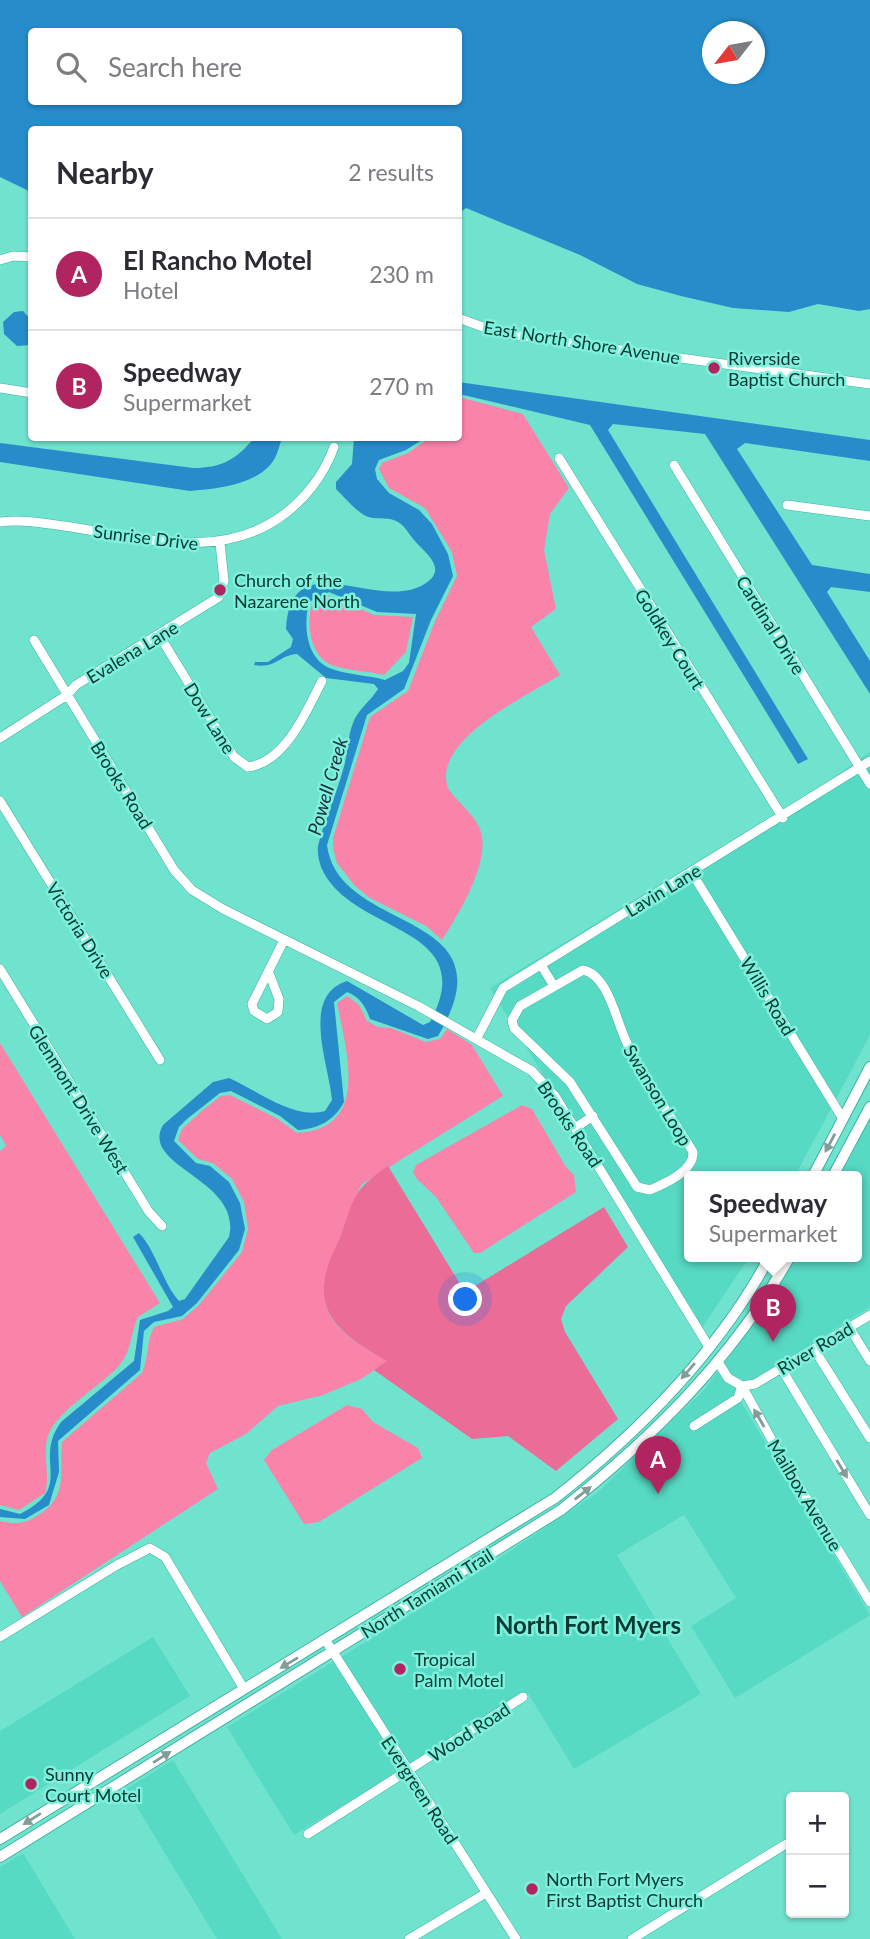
<!DOCTYPE html>
<html lang="en">
<head>
<meta charset="utf-8">
<style>
	:root { --surface:#fff; --page:#f7f7f7; --text:#2b2b33; --muted:#7c7c81; --line:#e1e1e2; --accent:#b02460 }
	body { margin:0; font-family:Lato,sans-serif; background:var(--page); color:var(--text) }
	.controls { position:absolute; right:21px; bottom:21px; display:grid; overflow:hidden; border-radius:7px; box-shadow:0 2px 5px #0004 }
	.controls button { width:63px; height:63px; display:grid; place-items:center; padding:0; border:0; border-bottom:2px solid var(--line); background:var(--surface); color:var(--text); font:35px sans-serif }
	.compass { position:absolute; left:702px; top:21px; width:63px; height:63px; border-radius:50%; background:var(--surface); box-shadow:0 2px 5px #0004; rotate:239deg }
	.you { position:absolute; left:466px; top:1300px; width:24px; height:24px; margin:-18px; border:5px solid #fff; border-radius:50%; background:#1a73e8; box-shadow:0 0 0 10px #1a73e833 }
	.badge { display:grid; place-items:center; width:46px; height:46px; border-radius:50%; background:var(--accent); color:#fff; font-size:23px; font-weight:700 }
	.pin { position:absolute; translate:-50% -58px; filter:drop-shadow(0 2px 4px #0008) }
	.pin::after { content:''; position:absolute; top:37px; width:24px; height:21px; background:inherit; clip-path:polygon(0 0,100% 0,50% 100%) }
	.popup { position:absolute; left:684px; top:1171px; width:178px; height:91px; box-sizing:border-box; display:grid; place-content:center; border-radius:7px; background:var(--surface); filter:drop-shadow(0 2px 5px #0005); font-size:23px; white-space:nowrap; color:var(--muted) }
	.popup b { font-size:26px; color:var(--text) }
	.popup::after { content:''; position:absolute; left:50%; top:100%; margin-left:-14px; border:14px solid transparent; border-top-color:var(--surface) }
	.list { margin:0; padding:0; list-style:none }
	h2 { display:flex; justify-content:space-between; align-items:center; height:91px; margin:0; padding:0 28px; font-size:30px }
	h2 small { font-size:23px; font-weight:400; color:var(--muted) }
	.list li { display:grid; grid-template-columns:46px 1fr auto; gap:21px; align-items:center; box-sizing:border-box; height:112px; padding:0 28px; border-top:2px solid var(--line) }
	.list b { display:block; font-size:26px; white-space:nowrap }
	.list p { margin:0; font-size:23px; white-space:nowrap; color:var(--muted) }
	.list em { font-size:23px; font-style:normal; color:var(--muted) }
	.icon { flex:none; width:38px; height:38px; fill:none; stroke:currentColor; stroke-width:2; stroke-linecap:round; stroke-linejoin:round }
	.map { position:relative; flex:none; width:870px; height:1939px; overflow:hidden }
	.search { position:absolute; background:var(--surface); box-shadow:0 2px 5px #0004; left:28px; top:28px; width:434px; height:77px; display:flex; align-items:center; gap:18px; box-sizing:border-box; padding:0 24px; border-radius:7px; color:var(--muted); font-size:26px }
	.panel { position:absolute; background:var(--surface); box-shadow:0 2px 5px #0004; left:28px; top:126px; width:434px; height:315px; border-radius:7px }
	.map>svg:first-child { display:block }
	.built { fill:#57dac4 }
	.green { fill:#fa83aa }
	.forest { fill:#ea6c97 }
	.water { fill:#268dca; fill-rule:evenodd }
	.lines { fill:none; stroke-linecap:round; stroke-linejoin:round }
	.minor-casing { stroke:#3ab4a1; stroke-width:10 }
	.major-casing { stroke:#3ab4a1; stroke-width:12 }
	.minor { stroke:#fff; stroke-width:9 }
	.major { stroke:#fff; stroke-width:10 }
	.oneway { fill:#819c99 }
	.poi-dot { fill:#b02460; stroke:#7ef0dc; stroke-width:2.5 }
	.labels { text-anchor:middle; dominant-baseline:central; stroke-width:5; stroke-linejoin:round; paint-order:stroke }
	.street-label { font-size:18px; fill:#033a33; stroke:#7ef0dc }
	.poi-label { font-size:18px; fill:#033a33; stroke:#7ef0dc; text-anchor:start }
	.water-label { font-size:19px; font-style:italic; fill:#1d3241; stroke:#7ef0dc }
	.district-label { font-size:24px; font-weight:bold; fill:#033a33; stroke:#7ef0dc }
</style>
</head>
<body>
<div class="map">
<svg width="870" height="1939" viewBox="0 0 870 1939">
	<rect width="100%" height="100%" fill="#70e3cf"/>
	<path class="built" d="M 870,752 L 870,1035 L 795,1176 L 689,1176 L 689,1256 L 750,1256 L 700,1331 L 490,988 L 821,786 Z
		M 870,1120 L 870,1307 L 735,1392 L 870,1615 L 735,1698 L 691,1626 L 736,1598 L 684,1515 L 617,1555 L 701,1694 L 574,1769 L 528,1693 L 294,1835 L 227,1727 L 471,1577 L 597,1493 L 704,1390 L 764,1311 L 795,1256 L 857,1256 L 857,1176 L 840,1176 Z
		M 153,1637 L 190,1696 L 0,1814 L 0,1731 Z
		M 173,1760 L 282,1939 L 217,1939 L 126,1789 Z
		M 23,1853 L 75,1939 L 0,1939 L 0,1867 Z"/>
	<path class="green" d="M 459,397 L 523,414 L 569,488 L 550,514 L 544,550 L 556,609 L 531,627 L 560,675 C 527,696 431,740 448,788 C 457,802 472,812 479,827 C 494,857 458,915 442,940 L 426,926 L 370,898 L 355,886 L 337,863 L 333,848 L 333,838 L 370,717 L 408,691 L 435,621 L 457,576 L 452,552 L 425,508 L 389,488 L 379,469 L 382,463 L 408,453 L 429,438 L 458,438 Z
		M 328,596 L 375,615 L 413,617 L 406,652 L 384,675 C 368,671 351,671 335,666 C 310,659 306,625 312,604 Z
		M 347,996 L 359,1005 L 367,1021 L 378,1027 L 391,1028 L 426,1042 L 440,1039 L 447,1029 L 472,1045 L 503,1096 L 362,1184 C 352,1202 347,1221 339,1240 C 310,1309 326,1327 388,1361 L 361,1379 L 323,1395 L 278,1406 L 246,1434 L 210,1453 L 206,1463 L 218,1489 L 22,1617 L 0,1581 L 0,1521 C 15,1524 23,1525 37,1516 C 69,1497 59,1474 62,1442 L 142,1373 C 149,1357 146,1342 154,1327 L 183,1319 L 199,1305 L 242,1252 L 248,1229 L 244,1202 L 232,1179 L 213,1163 L 198,1159 L 178,1140 L 182,1129 L 204,1109 L 221,1096 L 230,1095 L 278,1119 L 297,1133 C 370,1129 347,1053 337,1003 Z
		M 0,1043 L 160,1303 L 138,1317 C 130,1335 132,1351 118,1367 C 100,1386 60,1409 49,1433 C 41,1452 51,1474 45,1493 L 19,1510 L 0,1505 L 0,1151 L 6,1146 L 0,1135 Z
		M 522,1105 L 532,1109 L 566,1167 L 574,1175 L 576,1192 L 480,1253 L 474,1253 L 436,1197 L 417,1179 L 413,1173 L 416,1165 Z
		M 347,1405 L 362,1409 L 373,1422 L 418,1448 L 422,1458 L 319,1522 L 304,1524 L 264,1460 L 272,1450 Z"/>
	<path class="forest" d="M 388,1166 L 465,1292 L 604,1207 L 628,1247 L 566,1306 L 561,1319 L 565,1332 L 618,1419 L 556,1471 L 508,1436 L 472,1439 L 374,1370 L 387,1361 C 346,1337 309,1316 330,1260 C 333,1251 338,1243 341,1235 C 355,1196 353,1190 388,1166 Z"/>
	<path class="water" d="M 0,0 L 870,0 L 870,309 L 859,311 L 818,304 L 789,312 L 733,308 L 681,296 L 637,284 L 580,255 L 466,208 L 459,213 L 458,130 L 32,130 L 31,192 L 0,177 ZM 32,32 L 458,32 L 458,102 L 32,102 ZM 712,32 L 754,32 L 754,74 L 712,74 Z
		M 23,311 L 31,320 L 31,345 L 17,346 L 4,334 L 3,322 L 14,312 Z
		M 458,382 L 870,440 L 870,461 L 745,443 L 737,449 L 812,565 L 870,574 L 870,592 L 831,587 L 827,592 L 870,661 L 870,694 L 705,434 L 613,424 L 608,430 L 808,759 L 798,764 L 590,425 L 459,394 Z
		M 254,438 L 282,438 C 280,444 278,452 275,458 C 260,485 216,489 190,491 L 0,462 L 0,443 L 193,468 C 221,468 236,460 254,438 Z
		M 354,438 L 425,438 L 406,450 L 379,460 L 375,469 L 377,479 L 389,493 L 419,510 L 432,524 L 448,554 L 453,576 L 431,620 L 404,689 L 367,715 L 327,845 C 338,936 515,907 438,1036 L 428,1039 L 370,1019 C 366,1007 360,997 347,992 L 334,1002 L 344,1102 C 335,1120 318,1129 298,1130 L 280,1116 L 231,1091 L 220,1093 L 187,1119 L 179,1127 L 174,1141 L 196,1163 L 210,1166 L 229,1182 L 240,1203 L 245,1229 L 239,1250 L 197,1303 L 182,1316 L 154,1322 L 144,1331 L 140,1370 L 58,1441 L 59,1472 L 49,1505 L 25,1519 L 0,1517 L 0,1509 L 20,1514 C 76,1486 32,1462 61,1422 L 134,1361 L 140,1320 L 168,1311 L 173,1307 L 133,1237 L 139,1233 C 157,1252 161,1280 179,1301 L 185,1299 L 229,1237 C 243,1179 139,1167 163,1125 L 213,1082 L 229,1078 C 257,1090 293,1120 325,1111 L 332,1100 C 329,1064 300,996 347,981 L 423,1025 L 430,1022 C 483,923 350,936 321,867 C 319,861 317,852 318,846 C 324,821 336,796 343,770 C 348,755 347,738 353,723 C 358,709 371,701 378,689 L 374,684 L 326,678 L 297,654 C 279,655 276,669 254,665 L 255,662 L 268,662 L 291,647 L 293,639 L 286,629 C 291,540 379,615 426,583 C 448,568 425,553 414,540 C 408,533 404,524 396,521 C 386,516 373,521 364,515 C 354,509 345,498 336,489 L 336,482 L 352,464 ZM 329,592 L 377,612 L 416,614 L 409,663 L 403,671 L 385,680 C 368,675 348,675 332,669 C 306,660 303,625 309,602 Z"/>
	<g class="lines">
		<g class="minor-casing">
			<path id="minor" d="M 0,260 L 13,256 L 32,257
				M 461,319 L 499,333 L 870,384
				M 0,388 L 32,393
				M 559,458 L 783,818
				M 674,465 L 870,784
				M 787,505 L 870,516
				M 0,522 C 22,519 43,523 64,526 C 135,536 215,562 279,518 C 304,501 324,475 334,447
				M 159,635 L 234,757 L 248,767 C 286,762 306,711 322,681
				M 34,640 L 174,870 L 192,890 L 223,909 L 418,1006 L 532,1071 L 555,1096 L 709,1347
				M 0,738 L 67,695 L 76,685 L 219,597 L 224,581 L 220,543
				M 0,801 L 160,1060
				M 692,873 L 843,1119
				M 541,965 L 554,986
				M 0,969 L 149,1212 L 162,1226
				M 583,970 C 608,975 616,1020 626,1041 C 643,1080 671,1115 693,1152 C 694,1171 666,1183 650,1190 L 637,1187 L 570,1082 L 514,1028 L 512,1020 L 520,1006 Z
				M 269,973 L 279,999 L 278,1012 L 267,1019 L 254,1011 L 252,1004 L 284,940
				M 477,1038 L 503,988 L 870,761
				M 575,1128 L 593,1116
				M 849,1327 L 870,1361
				M 814,1349 L 870,1438
				M 718,1362 L 728,1378 L 742,1386
				M 781,1368 L 870,1515
				M 742,1386 L 779,1453 L 870,1602
				M 742,1386 L 755,1384 L 870,1315
				M 694,1426 L 738,1398 L 742,1386
				M 0,1637 L 117,1565 L 150,1548 L 165,1557 L 244,1689
				M 326,1641 L 516,1939
				M 308,1834 L 523,1697
				M 409,1939 L 486,1893
				M 632,1939 L 786,1844"/>
		</g>
		<g class="major-casing">
			<path id="major" d="M 813,1176 L 870,1067
				M 833,1176 L 870,1107
				M 0,1839 L 555,1498 C 639,1432 719,1351 770,1256
				M 0,1857 L 561,1510 C 651,1439 734,1358 790,1256"/>
		</g>
		<use href="#minor" class="minor"/>
		<use href="#major" class="major"/>
	</g>
	<defs><path id="oneway-solid" d="M-6-.8H1V-3.2L6.5 0L1 3.2V.8H-6Z" transform="scale(1.75)"/></defs>
	<g class="oneway">
		<use href="#oneway-solid" transform="translate(830 1143) rotate(118)"/>
		<use href="#oneway-solid" transform="translate(688 1371) rotate(131)"/>
		<use href="#oneway-solid" transform="translate(759 1418) rotate(-120)"/>
		<use href="#oneway-solid" transform="translate(842 1469) rotate(59)"/>
		<use href="#oneway-solid" transform="translate(583 1493) rotate(-38)"/>
		<use href="#oneway-solid" transform="translate(289 1663) rotate(149)"/>
		<use href="#oneway-solid" transform="translate(162 1757) rotate(-32)"/>
		<use href="#oneway-solid" transform="translate(32 1819) rotate(148)"/>
	</g>
	<g class="poi-dot">
		<circle cx="714" cy="368" r="7"/>
		<circle cx="220" cy="590" r="7"/>
		<circle cx="400" cy="1669" r="7"/>
		<circle cx="31" cy="1784" r="7"/>
		<circle cx="532" cy="1889" r="7"/>
	</g>
	<g class="labels">
		<g class="street-label">
			<text transform="translate(582 342) rotate(9)">East North Shore Avenue</text>
			<text transform="translate(146 537) rotate(7)">Sunrise Drive</text>
			<text transform="translate(771 625) rotate(58)">Cardinal Drive</text>
			<text transform="translate(670 639) rotate(58)">Goldkey Court</text>
			<text transform="translate(132 652) rotate(-31)">Evalena Lane</text>
			<text transform="translate(210 718) rotate(58)">Dow Lane</text>
			<text transform="translate(122 785) rotate(58)">Brooks Road</text>
			<text transform="translate(663 890) rotate(-31)">Lavin Lane</text>
			<text transform="translate(80 930) rotate(58)">Victoria Drive</text>
			<text transform="translate(768 996) rotate(59)">Willis Road</text>
			<text transform="translate(658 1095) rotate(59)">Swanson Loop</text>
			<text transform="translate(79 1099) rotate(58)">Glenmont Drive West</text>
			<text transform="translate(570 1124) rotate(56)">Brooks Road</text>
			<text transform="translate(815 1348) rotate(-31)">River Road</text>
			<text transform="translate(805 1495) rotate(59)">Mailbox Avenue</text>
			<text transform="translate(427 1593) rotate(-32)">North Tamiami Trail</text>
			<text transform="translate(469 1732) rotate(-33)">Wood Road</text>
			<text transform="translate(420 1790) rotate(57)">Evergreen Road</text>
		</g>
		<g class="poi-label">
			<text x="728" y="358">Riverside<tspan x="728" dy="21">Baptist Church</tspan></text>
			<text x="234" y="580">Church of the<tspan x="234" dy="21">Nazarene North</tspan></text>
			<text x="414" y="1659">Tropical<tspan x="414" dy="21">Palm Motel</tspan></text>
			<text x="45" y="1774">Sunny<tspan x="45" dy="21">Court Motel</tspan></text>
			<text x="546" y="1879">North Fort Myers<tspan x="546" dy="21">First Baptist Church</tspan></text>
		</g>
		<g class="water-label">
			<text transform="translate(327 786) rotate(-74)">Powell Creek</text>
		</g>
		<g class="district-label">
			<text x="588" y="1624">North Fort Myers</text>
		</g>
	</g>
</svg>
<div class="controls">
<button>+</button>
<button>−</button>
</div>
<svg class="compass" viewBox="-18 -18 36 36"><path d="M0-13l5 13h-10z" fill="#e53935"/><path d="M0 13l5-13h-10z" fill="#7c7c81"/></svg>
<div class="you"></div>
<div class="pin badge" style="left:658px;top:1494px">A</div>
<div class="pin badge" style="left:773px;top:1342px">B</div>
<div class="popup"><b>Speedway</b>Supermarket</div>
<div class="search"><svg class="icon" aria-label="search" viewBox="0 0 24 24"><circle cx="10" cy="10" r="6"/><path d="M15 15l6 6"/></svg>Search here</div>
<section class="panel">
<h2>Nearby<small>2 results</small></h2>
<ul class="list">
<li><span class="badge">A</span><div><b>El Rancho Motel</b><p>Hotel</p></div><em>230 m</em></li>
<li><span class="badge">B</span><div><b>Speedway</b><p>Supermarket</p></div><em>270 m</em></li>
</ul>
</section>
</div>
</body>
</html>
